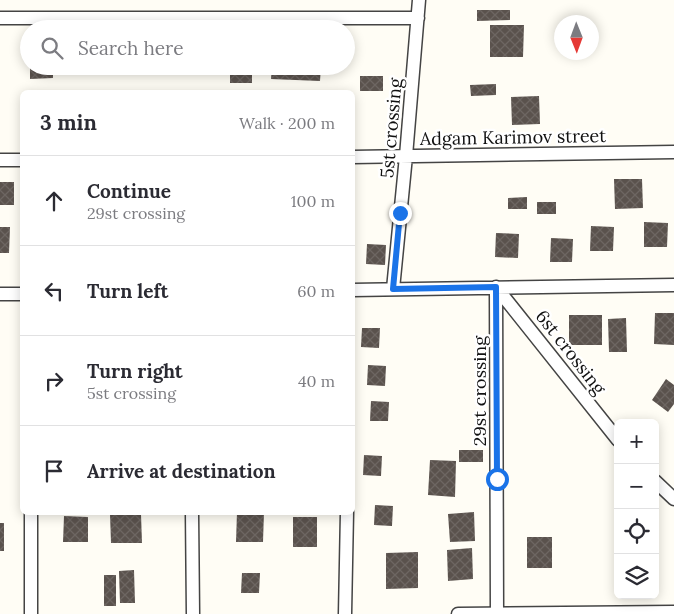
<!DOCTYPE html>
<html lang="en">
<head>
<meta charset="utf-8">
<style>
	:root { --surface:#fff; --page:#f7f7f7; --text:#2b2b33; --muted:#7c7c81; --line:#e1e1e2 }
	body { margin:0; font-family:Lora,serif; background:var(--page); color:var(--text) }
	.controls { position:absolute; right:15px; bottom:15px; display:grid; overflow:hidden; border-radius:8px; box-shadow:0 2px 12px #0003 }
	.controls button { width:45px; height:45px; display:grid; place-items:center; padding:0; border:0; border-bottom:1px solid var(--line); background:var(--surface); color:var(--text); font:25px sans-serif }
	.compass { position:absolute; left:554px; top:15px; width:45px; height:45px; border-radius:50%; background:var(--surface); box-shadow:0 2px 12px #0003; rotate:179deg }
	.stop { position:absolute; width:15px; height:15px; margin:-11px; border:4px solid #1a73e8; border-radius:50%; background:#fff }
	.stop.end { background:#1a73e8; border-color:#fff; box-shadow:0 1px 5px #0008 }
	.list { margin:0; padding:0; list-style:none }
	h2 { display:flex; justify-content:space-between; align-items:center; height:65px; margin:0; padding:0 20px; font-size:21px }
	h2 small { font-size:16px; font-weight:400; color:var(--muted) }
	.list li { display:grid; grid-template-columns:32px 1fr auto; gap:15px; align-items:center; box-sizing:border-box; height:90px; padding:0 20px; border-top:1px solid var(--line) }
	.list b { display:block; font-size:19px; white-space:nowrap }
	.list p { margin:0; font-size:16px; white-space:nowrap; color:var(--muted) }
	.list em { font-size:16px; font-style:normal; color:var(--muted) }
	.icon { flex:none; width:28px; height:28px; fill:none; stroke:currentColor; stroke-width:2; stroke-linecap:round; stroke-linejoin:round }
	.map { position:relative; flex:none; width:674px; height:614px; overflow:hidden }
	.search { position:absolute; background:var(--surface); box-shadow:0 2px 12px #0003; left:20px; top:20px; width:335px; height:55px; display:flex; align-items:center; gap:12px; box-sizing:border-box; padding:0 18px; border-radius:28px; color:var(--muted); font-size:19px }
	.panel { position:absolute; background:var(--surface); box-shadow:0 2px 12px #0003; left:20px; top:90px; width:335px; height:425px; border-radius:8px }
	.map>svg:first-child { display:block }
	.building { fill:url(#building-cross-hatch) }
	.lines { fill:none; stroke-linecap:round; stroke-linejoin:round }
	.minor-casing { stroke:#444; stroke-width:15 }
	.minor { stroke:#fff; stroke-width:12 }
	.route { stroke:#1a73e8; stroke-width:6 }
	.labels { text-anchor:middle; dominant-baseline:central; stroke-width:5; stroke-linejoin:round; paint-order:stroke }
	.street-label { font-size:18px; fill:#111; stroke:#fff }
</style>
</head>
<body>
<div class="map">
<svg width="674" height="614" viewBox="0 0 674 614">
	<defs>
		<pattern id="building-cross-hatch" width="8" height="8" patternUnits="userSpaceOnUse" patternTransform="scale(1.25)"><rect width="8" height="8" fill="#5a524d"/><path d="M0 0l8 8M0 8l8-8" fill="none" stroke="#6d6662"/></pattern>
	</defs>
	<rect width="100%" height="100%" fill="#fffdf5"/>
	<path class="building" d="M 477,10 L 510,10 L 510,20 L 477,21 Z
		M 490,25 L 524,25 L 523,57 L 490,57 Z
		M 30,66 L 53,66 L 53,78 L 30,79 Z
		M 230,66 L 252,66 L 252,83 L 230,83 Z
		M 272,66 L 321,66 L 320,81 L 271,79 Z
		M 360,76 L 383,76 L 383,91 L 360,91 Z
		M 496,84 L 496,95 L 471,96 L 470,85 Z
		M 539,96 L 540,124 L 512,125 L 511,97 Z
		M 614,179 L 642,179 L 643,208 L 615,209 Z
		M 0,182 L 14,182 L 14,205 L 0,205 Z
		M 527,197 L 527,209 L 508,209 L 508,198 Z
		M 537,202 L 556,202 L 556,214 L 537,214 Z
		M 644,222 L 668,223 L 667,247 L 644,247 Z
		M 591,226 L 614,227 L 613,251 L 590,251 Z
		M 0,227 L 10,227 L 9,253 L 0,253 Z
		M 496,233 L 519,234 L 518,258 L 495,257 Z
		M 551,238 L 573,239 L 572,262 L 550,262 Z
		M 367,244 L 386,245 L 385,265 L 366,264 Z
		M 655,313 L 674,313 L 674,345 L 654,344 Z
		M 569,315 L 602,315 L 602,345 L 569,345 Z
		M 626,318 L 627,352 L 609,352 L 608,319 Z
		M 362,328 L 380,328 L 379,348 L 361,347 Z
		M 368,365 L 386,366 L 385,386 L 367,385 Z
		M 666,379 L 674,385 L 674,404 L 668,412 L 652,400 Z
		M 371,401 L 389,402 L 388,421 L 370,421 Z
		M 459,450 L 483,450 L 483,462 L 459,462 Z
		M 364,455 L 382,456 L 381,476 L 363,475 Z
		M 430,460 L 456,461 L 455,497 L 428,495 Z
		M 375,505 L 393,506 L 392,526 L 374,525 Z
		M 237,512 L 264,512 L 263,542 L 236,542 Z
		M 474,512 L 475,541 L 450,542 L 448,514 Z
		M 110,514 L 141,514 L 142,543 L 111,543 Z
		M 64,516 L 88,517 L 88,542 L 63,542 Z
		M 293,517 L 317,517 L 317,547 L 293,547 Z
		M 0,523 L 4,523 L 4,551 L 0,551 Z
		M 527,537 L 552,537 L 552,568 L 527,568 Z
		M 472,548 L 473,579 L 448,581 L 447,550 Z
		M 418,552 L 418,588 L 386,589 L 386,553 Z
		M 134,570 L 135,603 L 120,603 L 119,571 Z
		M 242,573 L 260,573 L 259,593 L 241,593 Z
		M 104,575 L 116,575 L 116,606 L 104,606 Z"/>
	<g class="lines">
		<g class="minor-casing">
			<path id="minor" d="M 0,18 L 418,18
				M 352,157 L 674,152
				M 0,160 L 22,160
				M 496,287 L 497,614
				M 496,287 L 618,440
				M 393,289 L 406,156 L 419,0
				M 352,290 L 674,285
				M 0,294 L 22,294
				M 655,481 L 674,499
				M 192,512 L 193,614
				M 31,614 L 31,512
				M 345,614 L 347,512
				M 458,614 L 674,612"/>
		</g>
		<use href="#minor" class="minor"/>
	</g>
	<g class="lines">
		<path class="route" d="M 400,213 L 393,289 L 496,287 L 497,479"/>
	</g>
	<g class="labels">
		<g class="street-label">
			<text transform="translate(391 128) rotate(-85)">5st crossing</text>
			<text transform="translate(513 137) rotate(-1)">Adgam Karimov street</text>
			<text transform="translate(571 352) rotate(52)">6st crossing</text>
			<text transform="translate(479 391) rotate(-90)">29st crossing</text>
		</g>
	</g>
</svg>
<div class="controls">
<button>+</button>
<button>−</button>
<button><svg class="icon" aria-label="locate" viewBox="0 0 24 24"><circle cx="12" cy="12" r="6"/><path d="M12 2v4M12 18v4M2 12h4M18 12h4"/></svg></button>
<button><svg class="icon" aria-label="layers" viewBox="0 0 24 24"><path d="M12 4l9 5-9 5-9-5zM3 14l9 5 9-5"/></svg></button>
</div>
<svg class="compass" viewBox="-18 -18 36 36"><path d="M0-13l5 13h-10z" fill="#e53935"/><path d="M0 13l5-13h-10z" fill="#7c7c81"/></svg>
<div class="stop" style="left:497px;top:479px"></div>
<div class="stop end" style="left:400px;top:213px"></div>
<div class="search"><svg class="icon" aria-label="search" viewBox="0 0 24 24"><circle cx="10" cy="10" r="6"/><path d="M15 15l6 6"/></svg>Search here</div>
<section class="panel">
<h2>3 min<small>Walk · 200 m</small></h2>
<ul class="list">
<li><svg class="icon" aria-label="ahead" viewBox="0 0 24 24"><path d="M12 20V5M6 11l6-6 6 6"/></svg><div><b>Continue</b><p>29st crossing</p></div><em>100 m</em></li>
<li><svg class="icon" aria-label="left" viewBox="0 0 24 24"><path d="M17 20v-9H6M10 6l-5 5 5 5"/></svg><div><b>Turn left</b></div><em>60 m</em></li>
<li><svg class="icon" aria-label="right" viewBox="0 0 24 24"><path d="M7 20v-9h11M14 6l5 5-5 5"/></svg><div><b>Turn right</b><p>5st crossing</p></div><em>40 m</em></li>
<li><svg class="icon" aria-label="arrive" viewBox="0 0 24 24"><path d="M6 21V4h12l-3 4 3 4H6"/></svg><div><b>Arrive at destination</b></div></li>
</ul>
</section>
</div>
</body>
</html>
